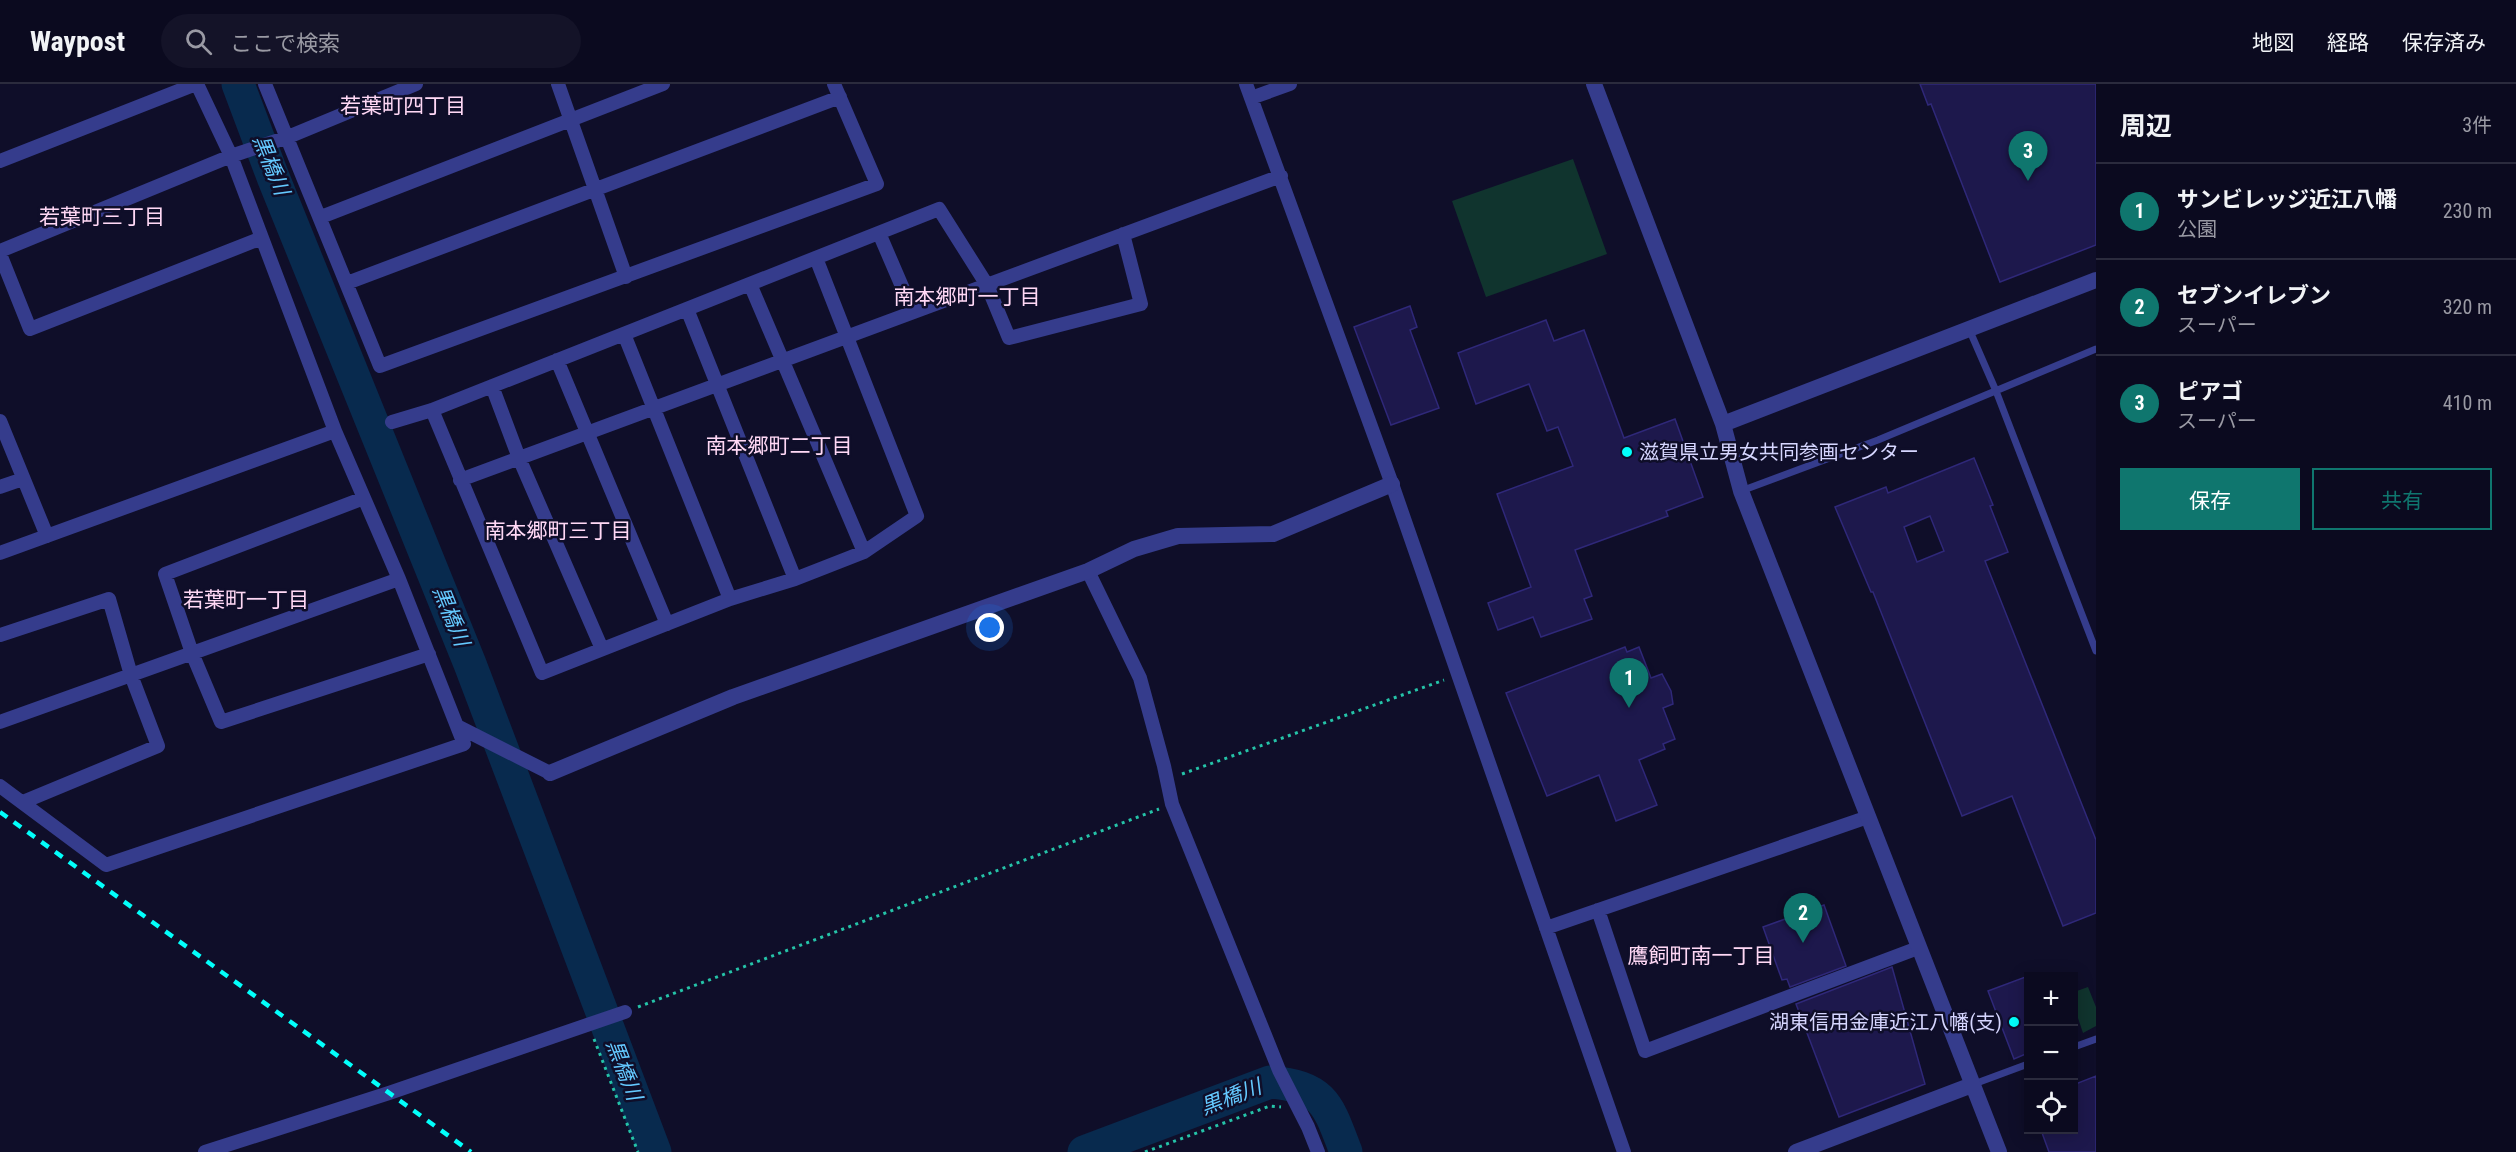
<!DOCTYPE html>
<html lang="ja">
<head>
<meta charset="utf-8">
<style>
	:root { --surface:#0b0a1f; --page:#141328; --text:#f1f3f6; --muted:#9a9aa4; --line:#2b2b3d; --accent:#0f766e }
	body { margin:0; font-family:"Roboto Condensed","Noto Sans JP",sans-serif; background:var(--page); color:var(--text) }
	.controls { position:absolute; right:18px; bottom:18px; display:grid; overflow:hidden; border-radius:0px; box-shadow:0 3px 15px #0003 }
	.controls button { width:54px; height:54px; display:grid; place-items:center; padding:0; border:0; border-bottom:2px solid var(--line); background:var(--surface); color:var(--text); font:30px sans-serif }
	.you { position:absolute; left:990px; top:544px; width:21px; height:21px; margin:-15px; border:4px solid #fff; border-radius:50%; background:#1a73e8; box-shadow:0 0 0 9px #1a73e833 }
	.badge { display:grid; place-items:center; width:39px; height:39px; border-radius:50%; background:var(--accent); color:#fff; font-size:20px; font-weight:700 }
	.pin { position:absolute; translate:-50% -50px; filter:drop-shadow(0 2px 3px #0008) }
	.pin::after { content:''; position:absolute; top:32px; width:21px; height:18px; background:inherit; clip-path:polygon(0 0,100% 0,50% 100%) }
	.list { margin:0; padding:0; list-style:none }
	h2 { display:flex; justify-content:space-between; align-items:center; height:78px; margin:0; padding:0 24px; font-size:26px }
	h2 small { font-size:20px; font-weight:400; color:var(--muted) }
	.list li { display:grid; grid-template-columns:39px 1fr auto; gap:18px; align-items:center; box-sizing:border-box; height:96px; padding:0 24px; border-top:2px solid var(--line) }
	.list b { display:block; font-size:22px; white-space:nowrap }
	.list p { margin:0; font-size:20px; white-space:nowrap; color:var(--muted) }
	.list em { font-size:20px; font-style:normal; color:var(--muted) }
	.actions { display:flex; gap:12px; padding:18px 24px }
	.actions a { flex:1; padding:14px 0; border:2px solid var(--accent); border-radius:0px; text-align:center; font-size:21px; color:var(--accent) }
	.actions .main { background:var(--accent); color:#fff }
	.icon { flex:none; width:33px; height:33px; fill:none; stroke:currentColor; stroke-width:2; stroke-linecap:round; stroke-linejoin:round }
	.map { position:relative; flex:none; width:2096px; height:1068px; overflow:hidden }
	header { display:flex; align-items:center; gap:36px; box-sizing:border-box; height:84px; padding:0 30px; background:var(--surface); border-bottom:2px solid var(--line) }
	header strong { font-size:28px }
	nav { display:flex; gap:33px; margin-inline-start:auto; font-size:21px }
	.search { width:420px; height:54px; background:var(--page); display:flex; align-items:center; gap:15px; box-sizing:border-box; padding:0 21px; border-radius:33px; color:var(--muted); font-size:22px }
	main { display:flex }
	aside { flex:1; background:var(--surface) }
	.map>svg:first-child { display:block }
	.green { fill:#10342e }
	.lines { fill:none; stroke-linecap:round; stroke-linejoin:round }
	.river { stroke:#082a4e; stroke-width:33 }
	.building { fill:#1d184c; stroke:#2f2879; stroke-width:1.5; fill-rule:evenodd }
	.path { stroke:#25c3a8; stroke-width:3; stroke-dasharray:3 4.5; stroke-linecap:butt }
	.service { stroke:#353c8c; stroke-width:7 }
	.minor { stroke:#353c8c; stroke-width:14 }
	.tertiary { stroke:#353c8c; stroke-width:16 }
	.rail { stroke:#02fffb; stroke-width:4.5; stroke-dasharray:9 8; stroke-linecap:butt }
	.poi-dot { fill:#02fffb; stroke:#0f0e29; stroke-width:2 }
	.labels { text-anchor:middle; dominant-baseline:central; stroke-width:5; stroke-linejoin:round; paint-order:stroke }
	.poi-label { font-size:20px; fill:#d6d6ff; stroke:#0f0e29; text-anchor:start }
	.neighbourhood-label { font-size:21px; fill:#ffd8f5; stroke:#0f0e29 }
	.water-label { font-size:21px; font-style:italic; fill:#64c9ff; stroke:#0f0e29 }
</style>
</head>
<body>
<header>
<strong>Waypost</strong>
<div class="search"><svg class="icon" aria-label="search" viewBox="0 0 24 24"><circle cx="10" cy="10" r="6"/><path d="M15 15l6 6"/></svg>ここで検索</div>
<nav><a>地図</a><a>経路</a><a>保存済み</a></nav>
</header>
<main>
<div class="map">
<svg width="2096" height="1068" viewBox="0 0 2096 1068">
	<rect width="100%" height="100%" fill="#0f0e29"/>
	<path class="green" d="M 1573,75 L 1607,170 L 1486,213 L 1452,117 Z
		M 2088,903 L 2096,923 L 2096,942 L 2083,949 L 2074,922 L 2074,908 Z"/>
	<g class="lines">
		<path class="river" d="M 238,0 L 273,93 L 470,580 L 655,1068
			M 1084,1068 L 1270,998 C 1325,1003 1328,1021 1346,1068"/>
	</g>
	<path class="building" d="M 1920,0 L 2096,0 L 2096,161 L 2000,198 L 1931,20 L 1928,21 Z
		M 1410,222 L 1417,243 L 1410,246 L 1439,324 L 1391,341 L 1354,243 Z
		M 1546,236 L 1554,257 L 1584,246 L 1624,354 L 1675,335 L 1703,413 L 1666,427 L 1668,432 L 1575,466 L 1592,512 L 1584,515 L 1592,535 L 1541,553 L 1533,533 L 1498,546 L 1488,519 L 1531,503 L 1497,410 L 1573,382 L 1558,343 L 1547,347 L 1529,300 L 1476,320 L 1458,269 Z
		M 1974,374 L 1993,421 L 1990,422 L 2008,468 L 1985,477 L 2096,756 L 2096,829 L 2063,842 L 2012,712 L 1962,732 L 1873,508 L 1871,508 L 1835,423 L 1886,403 L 1888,409 ZM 1930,432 L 1944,467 L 1917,478 L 1904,443 Z
		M 1625,563 L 1627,568 L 1639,563 L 1651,594 L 1662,590 L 1671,607 L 1673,620 L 1663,624 L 1675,655 L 1663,660 L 1665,665 L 1639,676 L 1657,721 L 1616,737 L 1599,691 L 1547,712 L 1506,609 Z
		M 1824,821 L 1846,882 L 1790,903 L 1787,895 L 1782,896 L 1763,843 Z
		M 1892,883 L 1925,1000 L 1839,1033 L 1796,920 Z
		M 2028,892 L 2028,969 L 2014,975 L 1988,907 Z
		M 2096,992 L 2096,1068 L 2049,1068 L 2041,1046 L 2073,1046 L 2073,1001 Z"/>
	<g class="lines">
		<path class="path" d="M 1182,690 L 1444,596
			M 638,923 L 1159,725
			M 594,955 L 638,1068
			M 1145,1068 L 1270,1022 L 1281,1023"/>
		<path class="service" d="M 1969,245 L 1996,307 L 2096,567
			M 1741,407 L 1878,356 L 2096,265
			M 2074,963 L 2096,955
			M 1974,1000 L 2028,980"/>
		<path class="minor" d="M 265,0 L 380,282 L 877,100 L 834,0
			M 558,0 L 626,193
			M 1246,0 L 1392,400 L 1624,1068
			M 1251,14 L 1290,0
			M 0,77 L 196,0
			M 321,133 L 663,0
			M 879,149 L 913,228
			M 0,167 L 231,72 L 288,53 L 416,0
			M 0,170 L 30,245 L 262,154
			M 347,199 L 840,13
			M 750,200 L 864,468
			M 687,225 L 795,495
			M 624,250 L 730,515
			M 557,276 L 667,540
			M 492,302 L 519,374 L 602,565
			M 432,326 L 542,589 L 730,515 L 795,495 L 864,468 L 917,432 L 816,174
			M 0,337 L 47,452
			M 392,338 L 432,326 L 939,125 L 987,201 L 1009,254 L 1141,220 L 1123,150
			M 460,396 L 1281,92
			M 0,403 L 23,395
			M 364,414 L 165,490 L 192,569 L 221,638 L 429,570
			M 0,469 L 335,347
			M 1088,487 L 1140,594 L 1164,682 L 1172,720 L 1279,986 L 1308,1043 L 1318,1068
			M 0,551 L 109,515 L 131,591 L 158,662 L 23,718
			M 0,638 L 399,495
			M 457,642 L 550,689
			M 0,702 L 106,781 L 464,660 L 399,495 L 335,347 L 231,72 L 197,0
			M 1598,826 L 1645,967 L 1918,864
			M 1546,844 L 1868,733
			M 205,1068 L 389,1009 L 625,928"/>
		<path class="tertiary" d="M 1594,0 L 1723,340 L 1741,407 L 1999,1068
			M 1723,340 L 2096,196
			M 550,689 L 733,613 L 1088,487 L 1134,465 L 1178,452 L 1273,450 L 1392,400
			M 1796,1068 L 1972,1001"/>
		<path class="rail" d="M 0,728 L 471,1068"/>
	</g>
	<g class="poi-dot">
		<circle cx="1627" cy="368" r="6"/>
		<circle cx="2014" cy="938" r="6"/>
	</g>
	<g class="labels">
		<g class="poi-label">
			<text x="1639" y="368">滋賀県立男女共同参画センター</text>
			<text x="2002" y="938" text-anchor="end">湖東信用金庫近江八幡(支)</text>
		</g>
		<g class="neighbourhood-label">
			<text x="403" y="22">若葉町四丁目</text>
			<text x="102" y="133">若葉町三丁目</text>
			<text x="967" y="213">南本郷町一丁目</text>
			<text x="779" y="362">南本郷町二丁目</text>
			<text x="558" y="447">南本郷町三丁目</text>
			<text x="246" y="516">若葉町一丁目</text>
			<text x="1701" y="872">鷹飼町南一丁目</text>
		</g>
		<g class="water-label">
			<text transform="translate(271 81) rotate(68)">黒橋川</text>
			<text transform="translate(451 532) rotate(68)">黒橋川</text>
			<text transform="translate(624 986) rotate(69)">黒橋川</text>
			<text transform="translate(1231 1013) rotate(-21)">黒橋川</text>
		</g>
	</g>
</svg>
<div class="controls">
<button>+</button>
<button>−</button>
<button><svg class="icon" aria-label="locate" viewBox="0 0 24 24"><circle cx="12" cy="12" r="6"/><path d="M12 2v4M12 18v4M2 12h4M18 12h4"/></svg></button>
</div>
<div class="you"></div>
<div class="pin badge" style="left:1629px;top:624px">1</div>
<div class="pin badge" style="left:1803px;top:859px">2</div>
<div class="pin badge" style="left:2028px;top:97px">3</div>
</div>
<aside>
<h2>周辺<small>3件</small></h2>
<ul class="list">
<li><span class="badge">1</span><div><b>サンビレッジ近江八幡</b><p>公園</p></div><em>230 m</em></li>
<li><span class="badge">2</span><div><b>セブンイレブン</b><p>スーパー</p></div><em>320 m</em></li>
<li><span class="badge">3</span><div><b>ピアゴ</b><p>スーパー</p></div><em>410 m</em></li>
</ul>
<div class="actions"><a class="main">保存</a><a>共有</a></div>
</aside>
</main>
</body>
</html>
